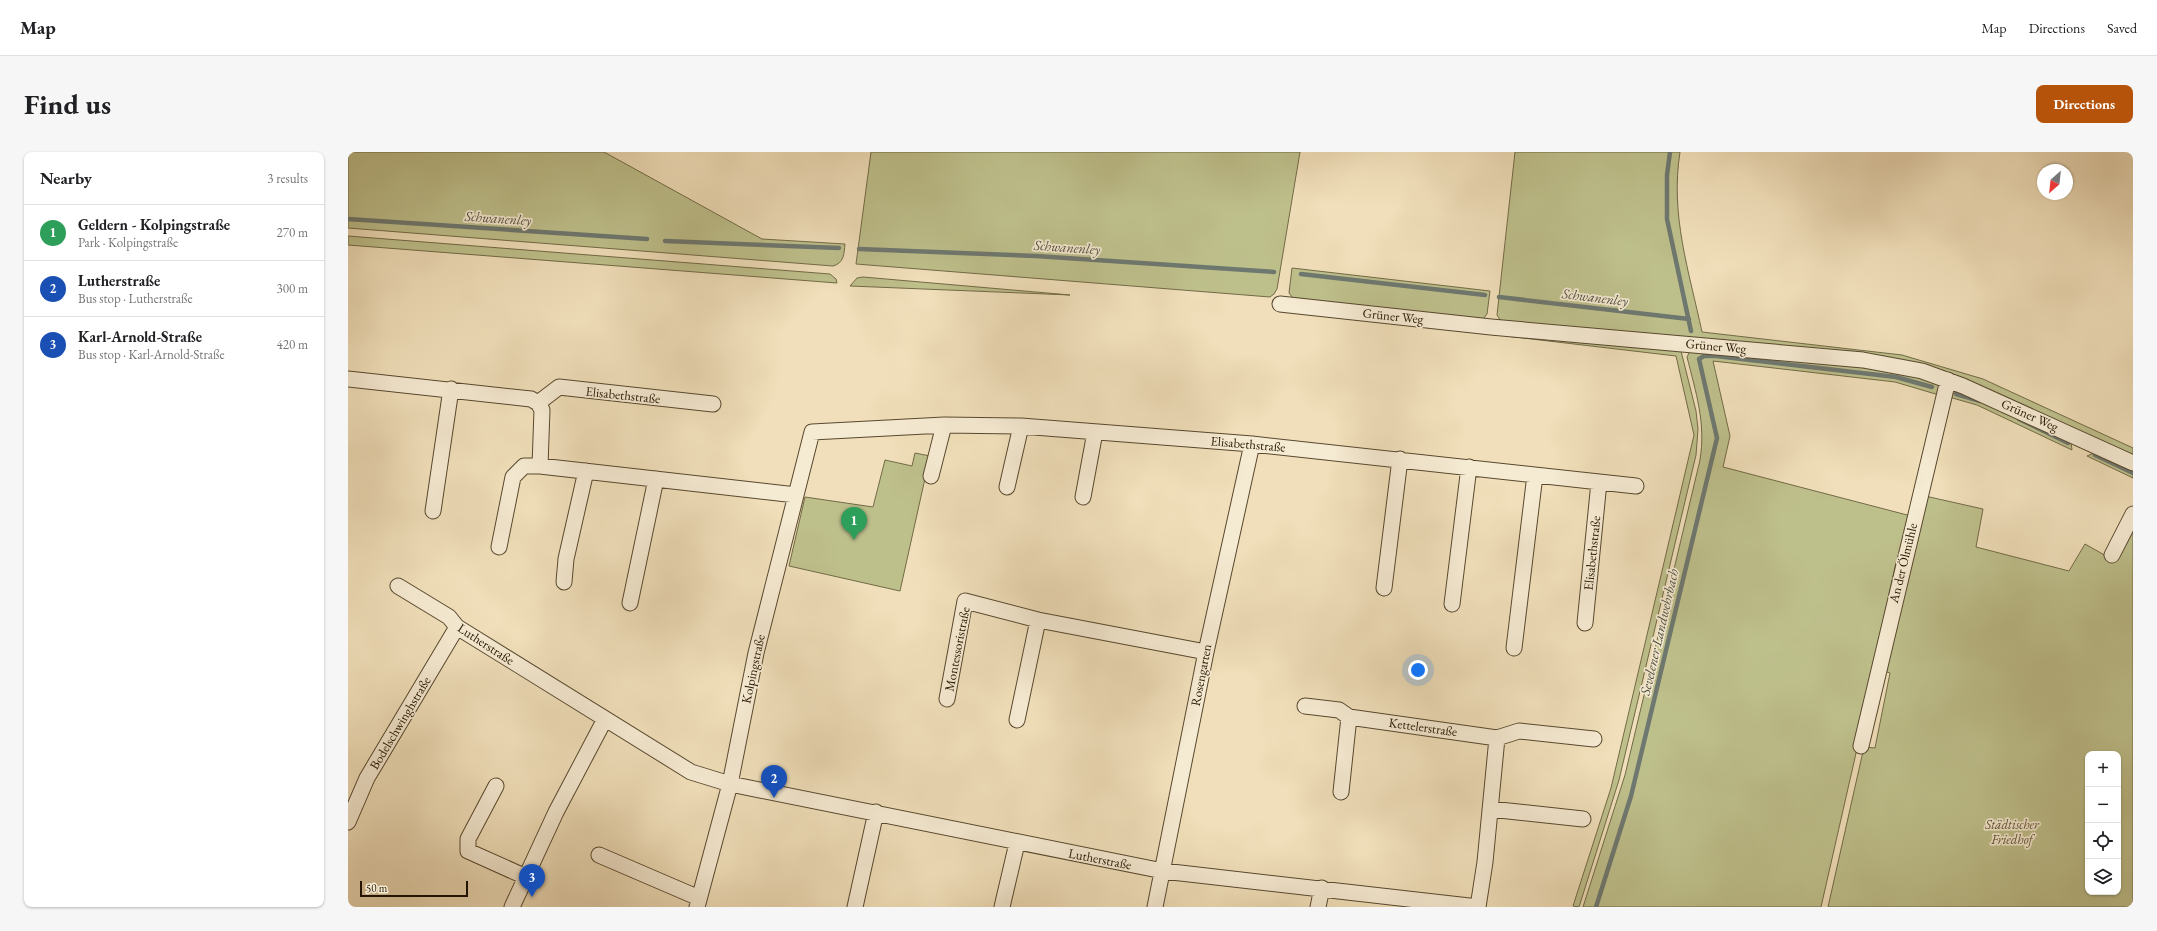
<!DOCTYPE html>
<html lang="en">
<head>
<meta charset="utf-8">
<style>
	:root { --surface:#fff; --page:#f6f6f6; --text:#202124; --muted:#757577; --line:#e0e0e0; --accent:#b45309 }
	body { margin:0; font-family:"EB Garamond",serif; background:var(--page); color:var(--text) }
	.controls { position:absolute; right:12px; bottom:12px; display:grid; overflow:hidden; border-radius:8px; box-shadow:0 1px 3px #0004 }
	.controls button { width:36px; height:36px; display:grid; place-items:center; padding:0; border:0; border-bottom:1px solid var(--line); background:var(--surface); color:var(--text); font:20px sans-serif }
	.compass { position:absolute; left:1689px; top:12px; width:36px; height:36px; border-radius:50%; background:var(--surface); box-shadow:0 1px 3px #0004; rotate:207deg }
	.scale { position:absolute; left:12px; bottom:10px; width:108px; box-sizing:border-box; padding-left:4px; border:2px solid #251500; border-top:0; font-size:11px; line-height:14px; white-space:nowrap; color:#251500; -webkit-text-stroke:3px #f5ead2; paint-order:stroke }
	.you { position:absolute; left:1070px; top:518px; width:14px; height:14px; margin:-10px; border:3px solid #fff; border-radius:50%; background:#1a73e8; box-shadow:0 0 0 6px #1a73e833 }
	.badge { display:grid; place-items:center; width:26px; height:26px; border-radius:50%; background:var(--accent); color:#fff; font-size:13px; font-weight:700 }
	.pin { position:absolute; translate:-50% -33px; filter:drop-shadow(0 1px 2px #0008) }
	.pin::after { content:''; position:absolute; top:21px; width:14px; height:12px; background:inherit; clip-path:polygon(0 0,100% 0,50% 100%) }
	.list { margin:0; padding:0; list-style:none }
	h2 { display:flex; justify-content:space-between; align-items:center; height:52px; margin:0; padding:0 16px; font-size:17px }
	h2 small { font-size:13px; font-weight:400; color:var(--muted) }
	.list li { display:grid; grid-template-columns:26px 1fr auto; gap:12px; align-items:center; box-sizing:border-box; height:56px; padding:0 16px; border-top:1px solid var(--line) }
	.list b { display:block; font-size:15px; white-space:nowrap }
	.list p { margin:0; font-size:13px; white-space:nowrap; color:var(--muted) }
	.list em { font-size:13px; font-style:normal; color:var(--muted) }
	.icon { flex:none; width:22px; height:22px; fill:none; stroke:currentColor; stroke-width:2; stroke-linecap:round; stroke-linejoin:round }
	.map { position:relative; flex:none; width:1785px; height:755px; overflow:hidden; border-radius:8px }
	header { display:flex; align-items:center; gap:24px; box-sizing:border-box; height:56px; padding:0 20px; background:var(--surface); border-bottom:1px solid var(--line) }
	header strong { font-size:19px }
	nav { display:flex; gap:22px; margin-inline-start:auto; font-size:14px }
	.intro { display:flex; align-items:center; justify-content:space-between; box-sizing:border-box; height:96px; padding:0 24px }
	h1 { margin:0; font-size:28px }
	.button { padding:10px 18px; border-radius:8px; background:var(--accent); color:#fff; font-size:14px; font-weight:700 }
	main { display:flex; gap:24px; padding:0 24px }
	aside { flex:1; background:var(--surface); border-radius:8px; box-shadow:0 1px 3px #0004 }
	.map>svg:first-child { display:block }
	.green { fill:#bec08c; stroke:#726a46; fill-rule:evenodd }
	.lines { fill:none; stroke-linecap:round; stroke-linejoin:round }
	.stream { stroke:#6e7870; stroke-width:4.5 }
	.minor-casing { stroke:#58482e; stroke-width:17 }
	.minor { stroke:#f5ead2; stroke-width:15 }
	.labels { text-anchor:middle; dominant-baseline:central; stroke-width:3.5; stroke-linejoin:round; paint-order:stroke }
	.street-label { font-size:13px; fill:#251500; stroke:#f5ead2 }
	.park-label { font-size:13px; font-style:italic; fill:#5b5131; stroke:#f5ead2 }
	.water-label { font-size:14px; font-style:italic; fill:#4f4f41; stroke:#f5ead2 }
</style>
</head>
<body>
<header>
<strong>Map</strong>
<nav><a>Map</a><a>Directions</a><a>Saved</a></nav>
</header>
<div class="intro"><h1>Find us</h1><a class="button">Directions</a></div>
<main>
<aside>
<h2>Nearby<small>3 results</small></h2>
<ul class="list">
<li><span class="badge" style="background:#2e9e5b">1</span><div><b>Geldern - Kolpingstraße</b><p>Park · Kolpingstraße</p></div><em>270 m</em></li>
<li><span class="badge" style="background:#1a4fb4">2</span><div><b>Lutherstraße</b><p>Bus stop · Lutherstraße</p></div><em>300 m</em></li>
<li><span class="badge" style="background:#1a4fb4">3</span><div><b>Karl-Arnold-Straße</b><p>Bus stop · Karl-Arnold-Straße</p></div><em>420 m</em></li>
</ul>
</aside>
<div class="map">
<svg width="1785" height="755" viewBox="0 0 1785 755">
	<rect width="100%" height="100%" fill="#f0dfba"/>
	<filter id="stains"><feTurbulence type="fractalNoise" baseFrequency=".005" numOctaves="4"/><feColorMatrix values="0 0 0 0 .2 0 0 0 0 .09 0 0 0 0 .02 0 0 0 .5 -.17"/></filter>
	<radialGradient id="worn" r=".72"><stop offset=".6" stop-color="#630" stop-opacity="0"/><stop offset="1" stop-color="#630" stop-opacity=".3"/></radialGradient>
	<path class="green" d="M 0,0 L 256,0 L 414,87 L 497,92 C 496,102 496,111 485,114 L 0,76 Z
		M 523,0 L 952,0 L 929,137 L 926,142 L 922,145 L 508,112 Z
		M 1167,0 L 1332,0 C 1322,63 1341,119 1354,180 L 1554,203 L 1635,227 L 1785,296 L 1785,305 L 1605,224 L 1154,171 L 1149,163 Z
		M 0,84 L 482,122 L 488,127 L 489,131 L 0,93 Z
		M 944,116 L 1142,139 L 1139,162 L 1135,167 L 945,146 L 941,141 Z
		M 515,125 L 722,143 L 502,134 L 509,126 Z
		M 1158,184 L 1333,199 L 1348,259 L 1350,277 L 1348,303 L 1271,628 L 1231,755 L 1225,754 L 1263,636 L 1346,283 L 1328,204 Z
		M 1340,197 L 1556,220 L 1590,232 L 1592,235 L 1591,243 L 1547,230 L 1365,209 L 1382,284 L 1375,315 L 1563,364 L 1553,407 L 1549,406 L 1541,442 L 1544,443 L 1473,755 L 1235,755 L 1277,623 L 1352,308 C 1358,271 1348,241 1339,205 L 1341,201 Z
		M 1609,239 L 1723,290 L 1724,298 L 1629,253 L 1601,245 Z
		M 567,301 L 582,304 L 552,439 L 441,414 L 457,345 L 525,355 L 537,308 L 564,314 Z
		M 1746,301 L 1785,318 L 1785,326 L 1739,304 Z
		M 1577,344 L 1635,357 L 1628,395 L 1721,419 L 1737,392 L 1767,409 L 1785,376 L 1785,755 L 1480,755 L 1516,595 L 1527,596 L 1542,521 L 1536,519 ZM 1740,602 L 1770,602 L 1770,740 L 1740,740 Z"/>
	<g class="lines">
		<path class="stream" d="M 1322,0 L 1319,23 L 1319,67 L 1343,179
			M 0,67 L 299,87
			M 317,89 L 491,96
			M 511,97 L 688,104 L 926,120
			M 953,122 L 1137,143
			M 1151,145 L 1341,167
			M 1608,242 L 1632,249
			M 1671,267 L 1720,291
			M 1747,303 L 1785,321
			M 1248,755 L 1283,644 L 1369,286 L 1351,207 L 1356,204 L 1368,204 L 1548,225 L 1584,235"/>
		<g class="minor-casing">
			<path id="minor" d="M 932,152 L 1143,175 L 1515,208 L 1574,219 L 1615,234 L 1785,311
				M 0,227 L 183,247 L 190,251 L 194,258 L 192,314 L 448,343
				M 190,251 L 211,235 L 365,252
				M 583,324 L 596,273
				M 659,335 L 673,274
				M 735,345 L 747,280
				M 85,359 L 103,237
				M 151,395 L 165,325 L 176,314 L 192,314
				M 1764,403 L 1785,362
				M 216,430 L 218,407 L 238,319
				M 50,434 L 101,465 L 109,475 L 343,620 L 382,632 L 815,719 L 1130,755
				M 1036,436 L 1052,307
				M 282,451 L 308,327
				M 1104,452 L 1121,315
				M 1237,471 L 1251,330
				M 1166,496 L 1187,323
				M 599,547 L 617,449 L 690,468 L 858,500
				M 957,554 L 991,558 L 1001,565 L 1149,586 L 1137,710 L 1130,755
				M 669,568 L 690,468
				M 1149,586 L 1171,579 L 1246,587
				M 1513,594 L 1600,228
				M 148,634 L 120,687 L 120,699 L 178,725
				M 993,640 L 1001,565
				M 1142,657 L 1235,667
				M 0,670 L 19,626 L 109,475
				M 251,703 L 351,746
				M 164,755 L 208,660 L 257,567
				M 349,755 L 382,632 L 408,501 L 464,280 L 596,273 L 673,274 L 904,292 L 1288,334
				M 507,755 L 528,660
				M 654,755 L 669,691
				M 807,755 L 858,500 L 904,292
				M 970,755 L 974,736"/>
		</g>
		<use href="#minor" class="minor"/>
	</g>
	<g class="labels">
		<g class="street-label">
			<text transform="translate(1045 164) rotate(6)">Grüner Weg</text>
			<text transform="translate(1368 194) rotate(5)">Grüner Weg</text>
			<text transform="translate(275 243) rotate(6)">Elisabethstraße</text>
			<text transform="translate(1682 263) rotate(24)">Grüner Weg</text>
			<text transform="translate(900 292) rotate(5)">Elisabethstraße</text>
			<text transform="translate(1244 401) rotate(-84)">Elisabethstraße</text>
			<text transform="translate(1555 411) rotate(-76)">An der Ölmühle</text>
			<text transform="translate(138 492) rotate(33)">Lutherstraße</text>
			<text transform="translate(609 497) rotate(-79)">Montessoristraße</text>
			<text transform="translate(405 517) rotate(-78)">Kolpingstraße</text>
			<text transform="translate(853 523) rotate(-79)">Rosengarten</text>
			<text transform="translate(52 571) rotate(-59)">Bodelschwinghstraße</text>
			<text transform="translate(1075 575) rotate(8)">Kettelerstraße</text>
			<text transform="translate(752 707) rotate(11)">Lutherstraße</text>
		</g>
		<g class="park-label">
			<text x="1664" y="672">Städtischer<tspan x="1664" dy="15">Friedhof</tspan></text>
		</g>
		<g class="water-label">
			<text transform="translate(150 66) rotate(4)">Schwanenley</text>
			<text transform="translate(719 95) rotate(4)">Schwanenley</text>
			<text transform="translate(1247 145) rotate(7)">Schwanenley</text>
			<text transform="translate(1311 480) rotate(-77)">Sevelener Landwehrbach</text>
		</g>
	</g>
	<rect width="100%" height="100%" filter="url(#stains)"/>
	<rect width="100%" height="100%" fill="url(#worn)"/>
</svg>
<div class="controls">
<button>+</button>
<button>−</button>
<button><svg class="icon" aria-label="locate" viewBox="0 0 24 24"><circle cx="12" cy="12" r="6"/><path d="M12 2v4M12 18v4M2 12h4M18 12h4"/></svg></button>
<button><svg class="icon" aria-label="layers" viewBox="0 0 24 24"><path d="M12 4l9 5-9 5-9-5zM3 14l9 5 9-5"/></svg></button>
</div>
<svg class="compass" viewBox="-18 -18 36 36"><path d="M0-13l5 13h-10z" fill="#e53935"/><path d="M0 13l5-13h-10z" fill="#757577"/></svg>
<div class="scale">50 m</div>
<div class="you"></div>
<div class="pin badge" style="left:506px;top:388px;background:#2e9e5b">1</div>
<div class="pin badge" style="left:426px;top:646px;background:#1a4fb4">2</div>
<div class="pin badge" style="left:184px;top:745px;background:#1a4fb4">3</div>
</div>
</main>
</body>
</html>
